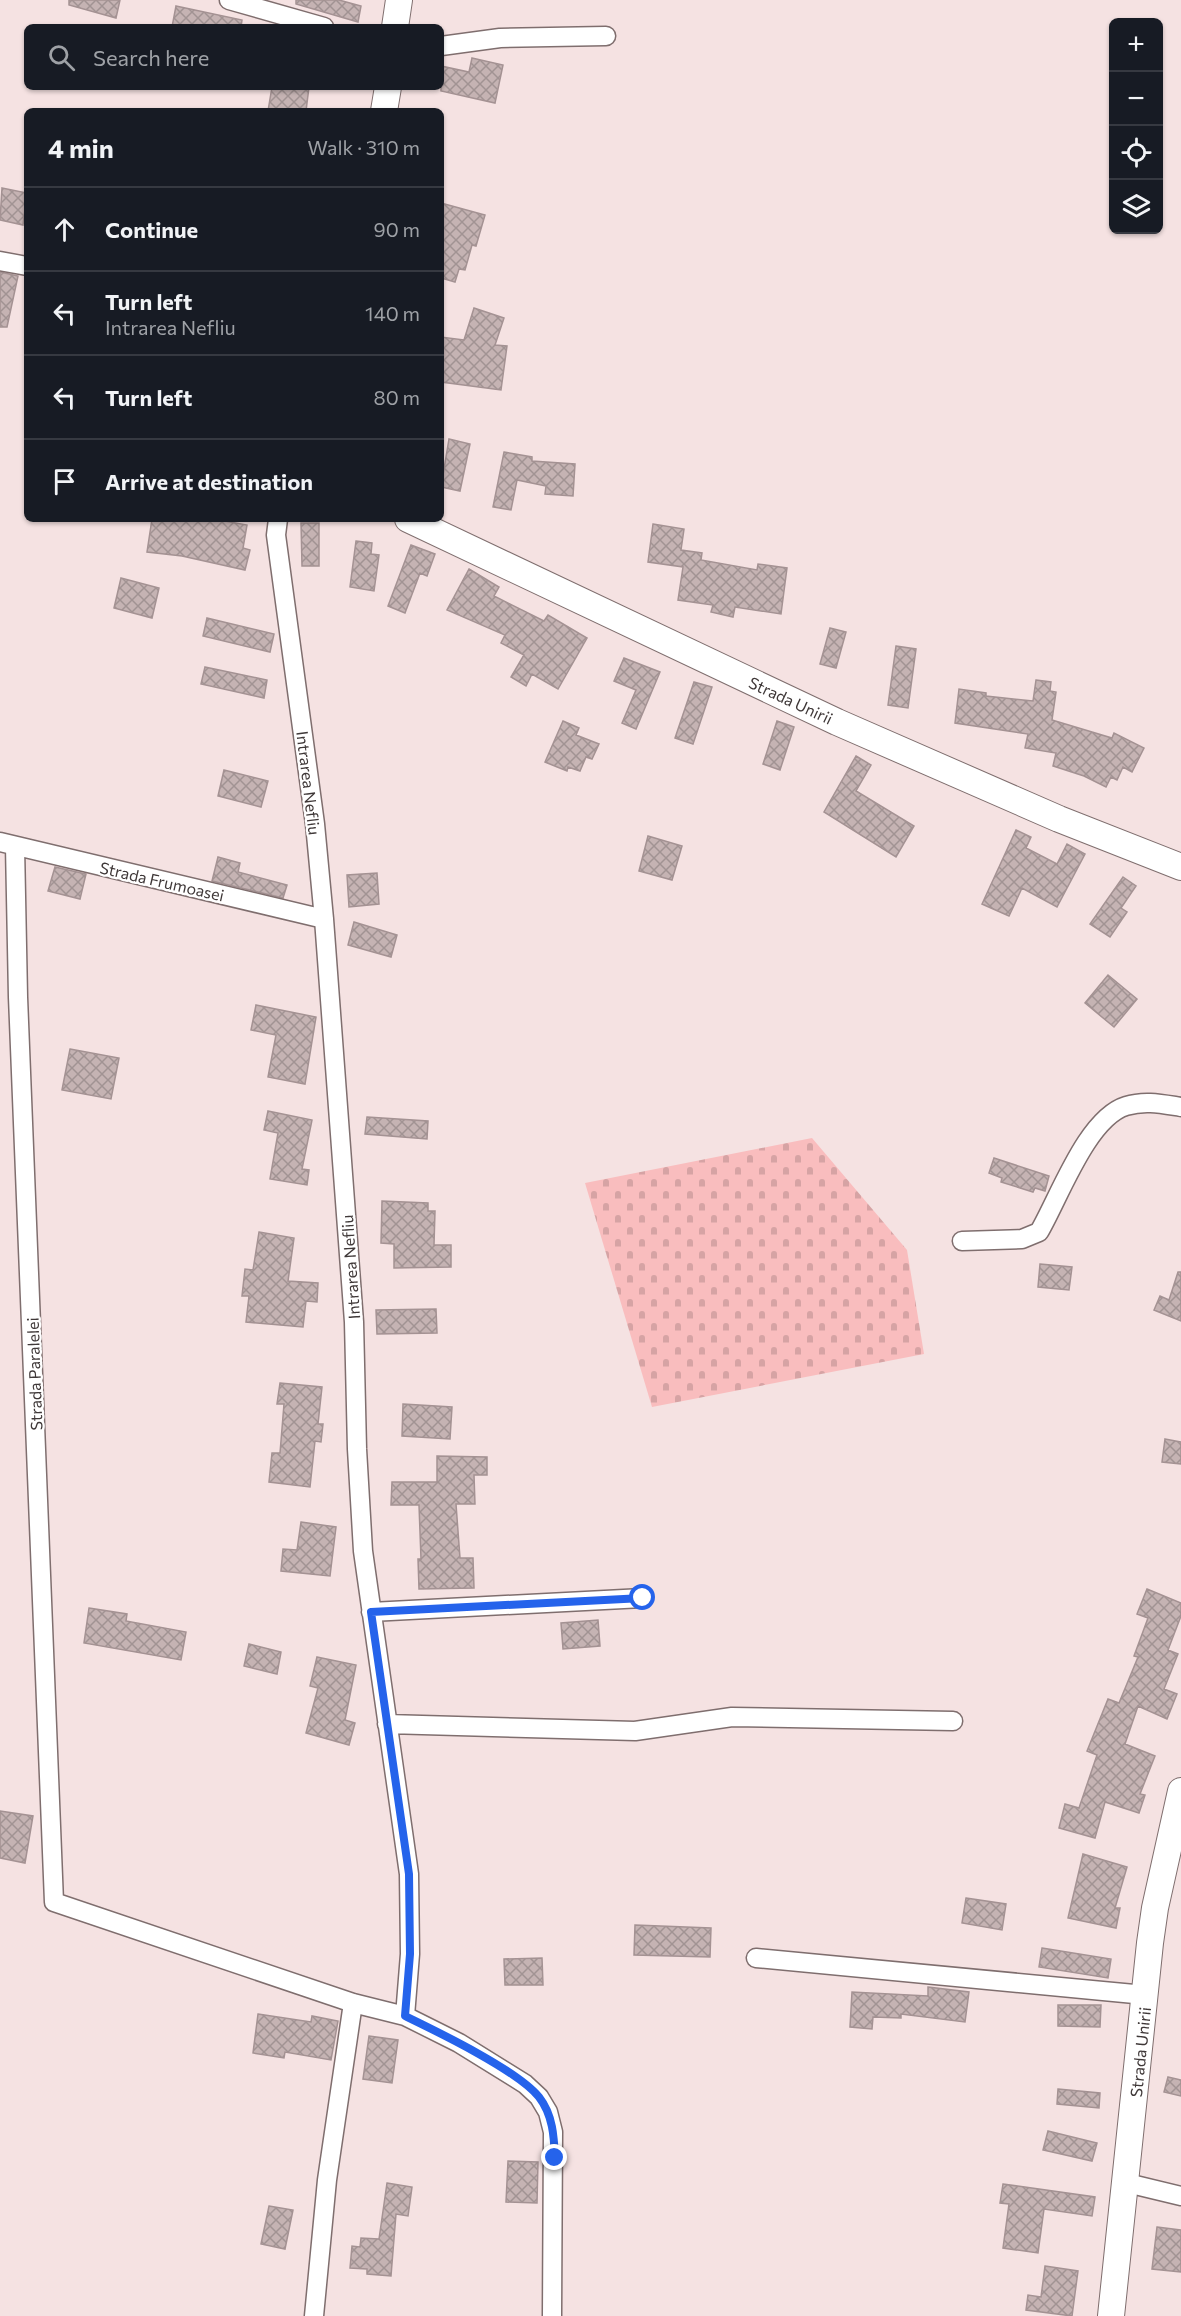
<!DOCTYPE html>
<html lang="en">
<head>
<meta charset="utf-8">
<style>
	:root { --surface:#171b24; --page:#242831; --text:#f1f3f6; --muted:#9ea1a6; --line:#363941 }
	body { margin:0; font-family:Commissioner,sans-serif; background:var(--page); color:var(--text) }
	.controls { position:absolute; right:18px; top:18px; display:grid; overflow:hidden; border-radius:9px; box-shadow:0 2px 4px #0004 }
	.controls button { width:54px; height:54px; display:grid; place-items:center; padding:0; border:0; border-bottom:2px solid var(--line); background:var(--surface); color:var(--text); font:30px sans-serif }
	.stop { position:absolute; width:18px; height:18px; margin:-14px; border:4px solid #2563eb; border-radius:50%; background:#fff }
	.stop.end { background:#2563eb; border-color:#fff; box-shadow:0 2px 6px #0008 }
	.list { margin:0; padding:0; list-style:none }
	h2 { display:flex; justify-content:space-between; align-items:center; height:78px; margin:0; padding:0 24px; font-size:26px }
	h2 small { font-size:20px; font-weight:400; color:var(--muted) }
	.list li { display:grid; grid-template-columns:39px 1fr auto; gap:18px; align-items:center; box-sizing:border-box; height:84px; padding:0 24px; border-top:2px solid var(--line) }
	.list b { display:block; font-size:22px; white-space:nowrap }
	.list p { margin:0; font-size:20px; white-space:nowrap; color:var(--muted) }
	.list em { font-size:20px; font-style:normal; color:var(--muted) }
	.icon { flex:none; width:33px; height:33px; fill:none; stroke:currentColor; stroke-width:2; stroke-linecap:round; stroke-linejoin:round }
	.map { position:relative; flex:none; width:1181px; height:2316px; overflow:hidden }
	.search { position:absolute; background:var(--surface); box-shadow:0 2px 4px #0004; left:24px; top:24px; width:420px; height:66px; display:flex; align-items:center; gap:15px; box-sizing:border-box; padding:0 21px; border-radius:9px; color:var(--muted); font-size:22px }
	.panel { position:absolute; background:var(--surface); box-shadow:0 2px 4px #0004; left:24px; top:108px; width:420px; height:414px; border-radius:9px }
	.map>svg:first-child { display:block }
	.cemetery { fill:url(#cemetery-stones) }
	.building { fill:url(#building-cross-hatch); stroke:#a49293; stroke-width:1.5 }
	.lines { fill:none; stroke-linecap:round; stroke-linejoin:round }
	.minor-casing { stroke:#7f6e6e; stroke-width:21 }
	.secondary-casing { stroke:#7f6e6e; stroke-width:28 }
	.minor { stroke:#fff; stroke-width:18 }
	.secondary { stroke:#fff; stroke-width:26 }
	.route { stroke:#2563eb; stroke-width:8 }
	.labels { text-anchor:middle; dominant-baseline:central; stroke-width:4.5; stroke-linejoin:round; paint-order:stroke }
	.street-label { font-size:16px; fill:#3f3838; stroke:#fff }
</style>
</head>
<body>
<div class="map">
<svg width="1181" height="2316" viewBox="0 0 1181 2316">
	<defs>
		<pattern id="cemetery-stones" width="16" height="16" patternUnits="userSpaceOnUse" patternTransform="scale(1.5)"><rect width="16" height="16" fill="#f9bdbe"/><path d="M2 7V4a2 2 0 0 1 4 0v3zM10 15v-3a2 2 0 0 1 4 0v3z" fill="#d6a3a4"/></pattern>
		<pattern id="building-cross-hatch" width="8" height="8" patternUnits="userSpaceOnUse" patternTransform="scale(1.5)"><rect width="8" height="8" fill="#c5b3b3"/><path d="M0 0l8 8M0 8l8-8" fill="none" stroke="#a19393"/></pattern>
	</defs>
	<rect width="100%" height="100%" fill="#f5e2e2"/>
	<path class="cemetery" d="M 812,1138 L 907,1250 L 924,1354 L 652,1407 L 585,1183 Z"/>
	<path class="building" d="M 69,0 L 120,0 L 116,18 L 69,5 Z
		M 296,0 L 339,0 L 361,6 L 358,22 L 296,4 Z
		M 176,6 L 242,20 L 241,27 L 172,27 Z
		M 472,58 L 503,65 L 495,103 L 441,91 L 441,66 L 469,72 Z
		M 272,87 L 309,87 L 306,111 L 268,111 Z
		M 2,188 L 27,193 L 23,225 L 0,220 Z
		M 441,203 L 485,215 L 476,246 L 472,245 L 465,270 L 459,269 L 455,282 L 441,278 Z
		M 0,272 L 18,276 L 7,327 L 0,327 Z
		M 474,308 L 504,318 L 495,345 L 507,346 L 501,390 L 441,382 L 441,337 L 464,340 Z
		M 449,439 L 470,444 L 460,491 L 441,487 Z
		M 504,452 L 532,457 L 532,461 L 575,464 L 573,496 L 545,494 L 546,486 L 517,480 L 511,510 L 493,507 Z
		M 152,519 L 214,519 L 247,525 L 243,548 L 250,550 L 245,570 L 182,556 L 147,552 Z
		M 301,523 L 319,523 L 319,566 L 302,566 Z
		M 653,524 L 684,529 L 681,550 L 702,553 L 701,560 L 757,570 L 758,564 L 787,568 L 781,614 L 735,607 L 733,617 L 711,612 L 713,605 L 678,600 L 683,567 L 648,562 Z
		M 356,541 L 372,543 L 371,554 L 379,555 L 374,591 L 350,587 Z
		M 411,545 L 435,554 L 427,576 L 420,573 L 405,613 L 388,606 Z
		M 469,569 L 499,587 L 494,596 L 544,621 L 548,615 L 587,638 L 558,689 L 532,674 L 526,686 L 511,677 L 524,655 L 501,643 L 505,635 L 447,610 Z
		M 121,578 L 159,588 L 152,618 L 114,608 Z
		M 207,618 L 274,634 L 270,652 L 203,636 Z
		M 830,628 L 846,632 L 836,668 L 820,664 Z
		M 896,646 L 916,649 L 908,708 L 888,705 Z
		M 624,658 L 660,672 L 636,729 L 622,723 L 636,690 L 614,681 Z
		M 205,667 L 267,680 L 264,698 L 201,684 Z
		M 1036,680 L 1051,682 L 1050,691 L 1056,692 L 1052,720 L 1112,738 L 1114,733 L 1144,748 L 1132,772 L 1123,767 L 1117,780 L 1111,777 L 1106,787 L 1084,776 L 1053,766 L 1056,753 L 1025,748 L 1028,734 L 955,723 L 959,689 L 986,693 L 986,696 L 1033,701 Z
		M 694,682 L 712,687 L 693,744 L 675,738 Z
		M 563,721 L 579,728 L 576,735 L 599,744 L 592,759 L 586,757 L 580,771 L 568,767 L 567,771 L 545,762 Z
		M 777,721 L 794,727 L 780,770 L 763,764 Z
		M 856,756 L 871,765 L 856,791 L 914,826 L 896,857 L 824,812 Z
		M 224,770 L 268,781 L 261,807 L 218,796 Z
		M 1016,830 L 1031,837 L 1026,848 L 1057,864 L 1067,844 L 1085,854 L 1057,907 L 1022,888 L 1009,916 L 982,904 Z
		M 648,836 L 682,846 L 672,880 L 639,871 Z
		M 218,857 L 240,863 L 238,872 L 287,885 L 283,898 L 212,881 Z
		M 55,867 L 86,874 L 80,899 L 48,891 Z
		M 377,873 L 379,904 L 349,907 L 347,875 Z
		M 1123,877 L 1136,886 L 1121,908 L 1127,912 L 1110,937 L 1090,924 Z
		M 354,922 L 397,935 L 391,957 L 348,945 Z
		M 1108,975 L 1137,999 L 1114,1027 L 1085,1003 Z
		M 256,1005 L 316,1017 L 305,1084 L 268,1077 L 276,1035 L 251,1030 Z
		M 70,1049 L 119,1058 L 111,1099 L 62,1090 Z
		M 268,1111 L 312,1120 L 302,1169 L 309,1170 L 307,1185 L 270,1179 L 278,1133 L 264,1130 Z
		M 367,1117 L 428,1121 L 427,1139 L 365,1134 Z
		M 994,1158 L 1049,1176 L 1045,1191 L 1035,1188 L 1033,1192 L 1001,1182 L 1002,1178 L 989,1173 Z
		M 382,1201 L 428,1203 L 428,1211 L 435,1211 L 434,1245 L 451,1245 L 451,1267 L 394,1268 L 394,1244 L 381,1243 Z
		M 259,1232 L 294,1238 L 288,1281 L 318,1283 L 317,1302 L 306,1301 L 303,1327 L 246,1322 L 249,1296 L 242,1296 L 245,1269 L 253,1270 Z
		M 1040,1264 L 1072,1267 L 1069,1290 L 1038,1287 Z
		M 1178,1272 L 1181,1272 L 1181,1321 L 1154,1310 L 1160,1296 L 1169,1300 Z
		M 436,1309 L 437,1333 L 377,1334 L 376,1310 Z
		M 280,1383 L 322,1387 L 318,1424 L 323,1424 L 321,1442 L 315,1441 L 310,1487 L 269,1482 L 272,1453 L 280,1453 L 284,1404 L 277,1404 Z
		M 403,1404 L 452,1407 L 450,1439 L 402,1436 Z
		M 1165,1439 L 1181,1442 L 1181,1464 L 1162,1462 Z
		M 437,1456 L 487,1457 L 487,1475 L 474,1475 L 475,1504 L 456,1504 L 460,1558 L 473,1558 L 474,1588 L 419,1589 L 418,1559 L 421,1559 L 419,1505 L 391,1505 L 392,1482 L 437,1482 Z
		M 301,1522 L 336,1527 L 330,1576 L 281,1571 L 283,1549 L 297,1550 Z
		M 1147,1589 L 1181,1603 L 1181,1616 L 1168,1650 L 1178,1654 L 1164,1689 L 1177,1694 L 1167,1719 L 1138,1706 L 1125,1744 L 1155,1756 L 1140,1794 L 1145,1795 L 1139,1813 L 1105,1802 L 1095,1838 L 1059,1828 L 1065,1804 L 1079,1808 L 1097,1755 L 1087,1751 L 1108,1699 L 1119,1703 L 1138,1657 L 1134,1656 L 1148,1618 L 1137,1614 Z
		M 89,1608 L 127,1614 L 126,1621 L 186,1632 L 181,1660 L 84,1643 Z
		M 598,1620 L 600,1646 L 563,1649 L 561,1623 Z
		M 249,1644 L 281,1652 L 277,1674 L 244,1666 Z
		M 317,1657 L 356,1665 L 345,1720 L 355,1723 L 349,1745 L 306,1733 L 318,1688 L 310,1686 Z
		M 0,1811 L 33,1816 L 25,1863 L 0,1858 Z
		M 1083,1854 L 1127,1867 L 1115,1908 L 1120,1908 L 1116,1928 L 1068,1918 Z
		M 966,1898 L 1006,1904 L 1002,1930 L 962,1923 Z
		M 635,1925 L 711,1928 L 710,1957 L 634,1955 Z
		M 1042,1948 L 1111,1959 L 1108,1978 L 1039,1967 Z
		M 542,1958 L 543,1985 L 505,1985 L 504,1959 Z
		M 928,1987 L 969,1992 L 965,2022 L 901,2014 L 901,2018 L 873,2017 L 872,2029 L 850,2027 L 852,1992 L 928,1996 Z
		M 1058,2005 L 1101,2005 L 1100,2027 L 1058,2026 Z
		M 258,2014 L 311,2022 L 312,2016 L 338,2021 L 331,2060 L 285,2052 L 284,2058 L 253,2053 Z
		M 369,2036 L 398,2040 L 392,2083 L 363,2079 Z
		M 1168,2077 L 1181,2080 L 1181,2096 L 1164,2092 Z
		M 1058,2089 L 1100,2093 L 1099,2108 L 1057,2104 Z
		M 1048,2131 L 1097,2143 L 1092,2161 L 1043,2150 Z
		M 508,2161 L 538,2162 L 537,2203 L 506,2202 Z
		M 387,2183 L 412,2187 L 408,2216 L 396,2214 L 391,2276 L 367,2274 L 367,2269 L 350,2268 L 352,2246 L 360,2247 L 361,2238 L 379,2239 Z
		M 1003,2184 L 1095,2197 L 1092,2216 L 1044,2209 L 1038,2253 L 1003,2248 L 1009,2204 L 1000,2203 Z
		M 269,2206 L 293,2210 L 285,2249 L 261,2244 Z
		M 1157,2227 L 1181,2230 L 1181,2272 L 1152,2269 Z
		M 1045,2266 L 1078,2271 L 1072,2316 L 1026,2310 L 1028,2295 L 1041,2297 Z"/>
	<g class="lines">
		<g class="minor-casing">
			<path id="minor" d="M 229,0 L 324,27
				M 441,46 L 500,38 L 606,36
				M 0,261 L 27,266
				M 278,519 L 276,535 L 315,824 L 324,919 L 354,1322 L 357,1449 L 363,1551 L 409,1874 L 410,1954 L 405,2016
				M 0,842 L 324,919
				M 15,846 L 18,997 L 54,1902 L 353,2003 L 405,2016 L 459,2043 L 525,2084 L 539,2097 L 548,2112 L 553,2132 L 552,2316
				M 962,1241 L 1022,1239 L 1039,1232 C 1059,1198 1087,1118 1126,1106 C 1145,1100 1162,1104 1181,1107
				M 371,1612 L 643,1598
				M 387,1724 L 635,1731 L 732,1717 L 953,1721
				M 756,1958 L 1145,1995
				M 1127,2183 L 1181,2196
				M 314,2316 L 327,2180 L 353,2003"/>
		</g>
		<g class="secondary-casing">
			<path id="secondary" d="M 395,27 L 399,0
				M 384,111 L 388,87
				M 408,519 L 837,722 L 1059,819 L 1181,867
				M 1111,2316 L 1150,1943 L 1155,1908 L 1181,1791"/>
		</g>
		<use href="#minor" class="minor"/>
		<use href="#secondary" class="secondary"/>
	</g>
	<g class="lines">
		<path class="route" d="M 555,2158 C 554,2137 553,2115 539,2097 C 517,2070 438,2032 405,2016 L 410,1954 L 409,1874 L 371,1612 L 643,1598"/>
	</g>
	<g class="labels">
		<g class="street-label">
			<text transform="translate(791 700) rotate(25)">Strada Unirii</text>
			<text transform="translate(309 783) rotate(83)">Intrarea Nefliu</text>
			<text transform="translate(162 881) rotate(13)">Strada Frumoasei</text>
			<text transform="translate(350 1267) rotate(-94)">Intrarea Nefliu</text>
			<text transform="translate(34 1374) rotate(-92)">Strada Paralelei</text>
			<text transform="translate(1140 2052) rotate(-84)">Strada Unirii</text>
		</g>
	</g>
</svg>
<div class="controls">
<button>+</button>
<button>−</button>
<button><svg class="icon" aria-label="locate" viewBox="0 0 24 24"><circle cx="12" cy="12" r="6"/><path d="M12 2v4M12 18v4M2 12h4M18 12h4"/></svg></button>
<button><svg class="icon" aria-label="layers" viewBox="0 0 24 24"><path d="M12 4l9 5-9 5-9-5zM3 14l9 5 9-5"/></svg></button>
</div>
<div class="stop" style="left:643px;top:1598px"></div>
<div class="stop end" style="left:555px;top:2158px"></div>
<div class="search"><svg class="icon" aria-label="search" viewBox="0 0 24 24"><circle cx="10" cy="10" r="6"/><path d="M15 15l6 6"/></svg>Search here</div>
<section class="panel">
<h2>4 min<small>Walk · 310 m</small></h2>
<ul class="list">
<li><svg class="icon" aria-label="ahead" viewBox="0 0 24 24"><path d="M12 20V5M6 11l6-6 6 6"/></svg><div><b>Continue</b></div><em>90 m</em></li>
<li><svg class="icon" aria-label="left" viewBox="0 0 24 24"><path d="M17 20v-9H6M10 6l-5 5 5 5"/></svg><div><b>Turn left</b><p>Intrarea Nefliu</p></div><em>140 m</em></li>
<li><svg class="icon" aria-label="left" viewBox="0 0 24 24"><path d="M17 20v-9H6M10 6l-5 5 5 5"/></svg><div><b>Turn left</b></div><em>80 m</em></li>
<li><svg class="icon" aria-label="arrive" viewBox="0 0 24 24"><path d="M6 21V4h12l-3 4 3 4H6"/></svg><div><b>Arrive at destination</b></div></li>
</ul>
</section>
</div>
</body>
</html>
